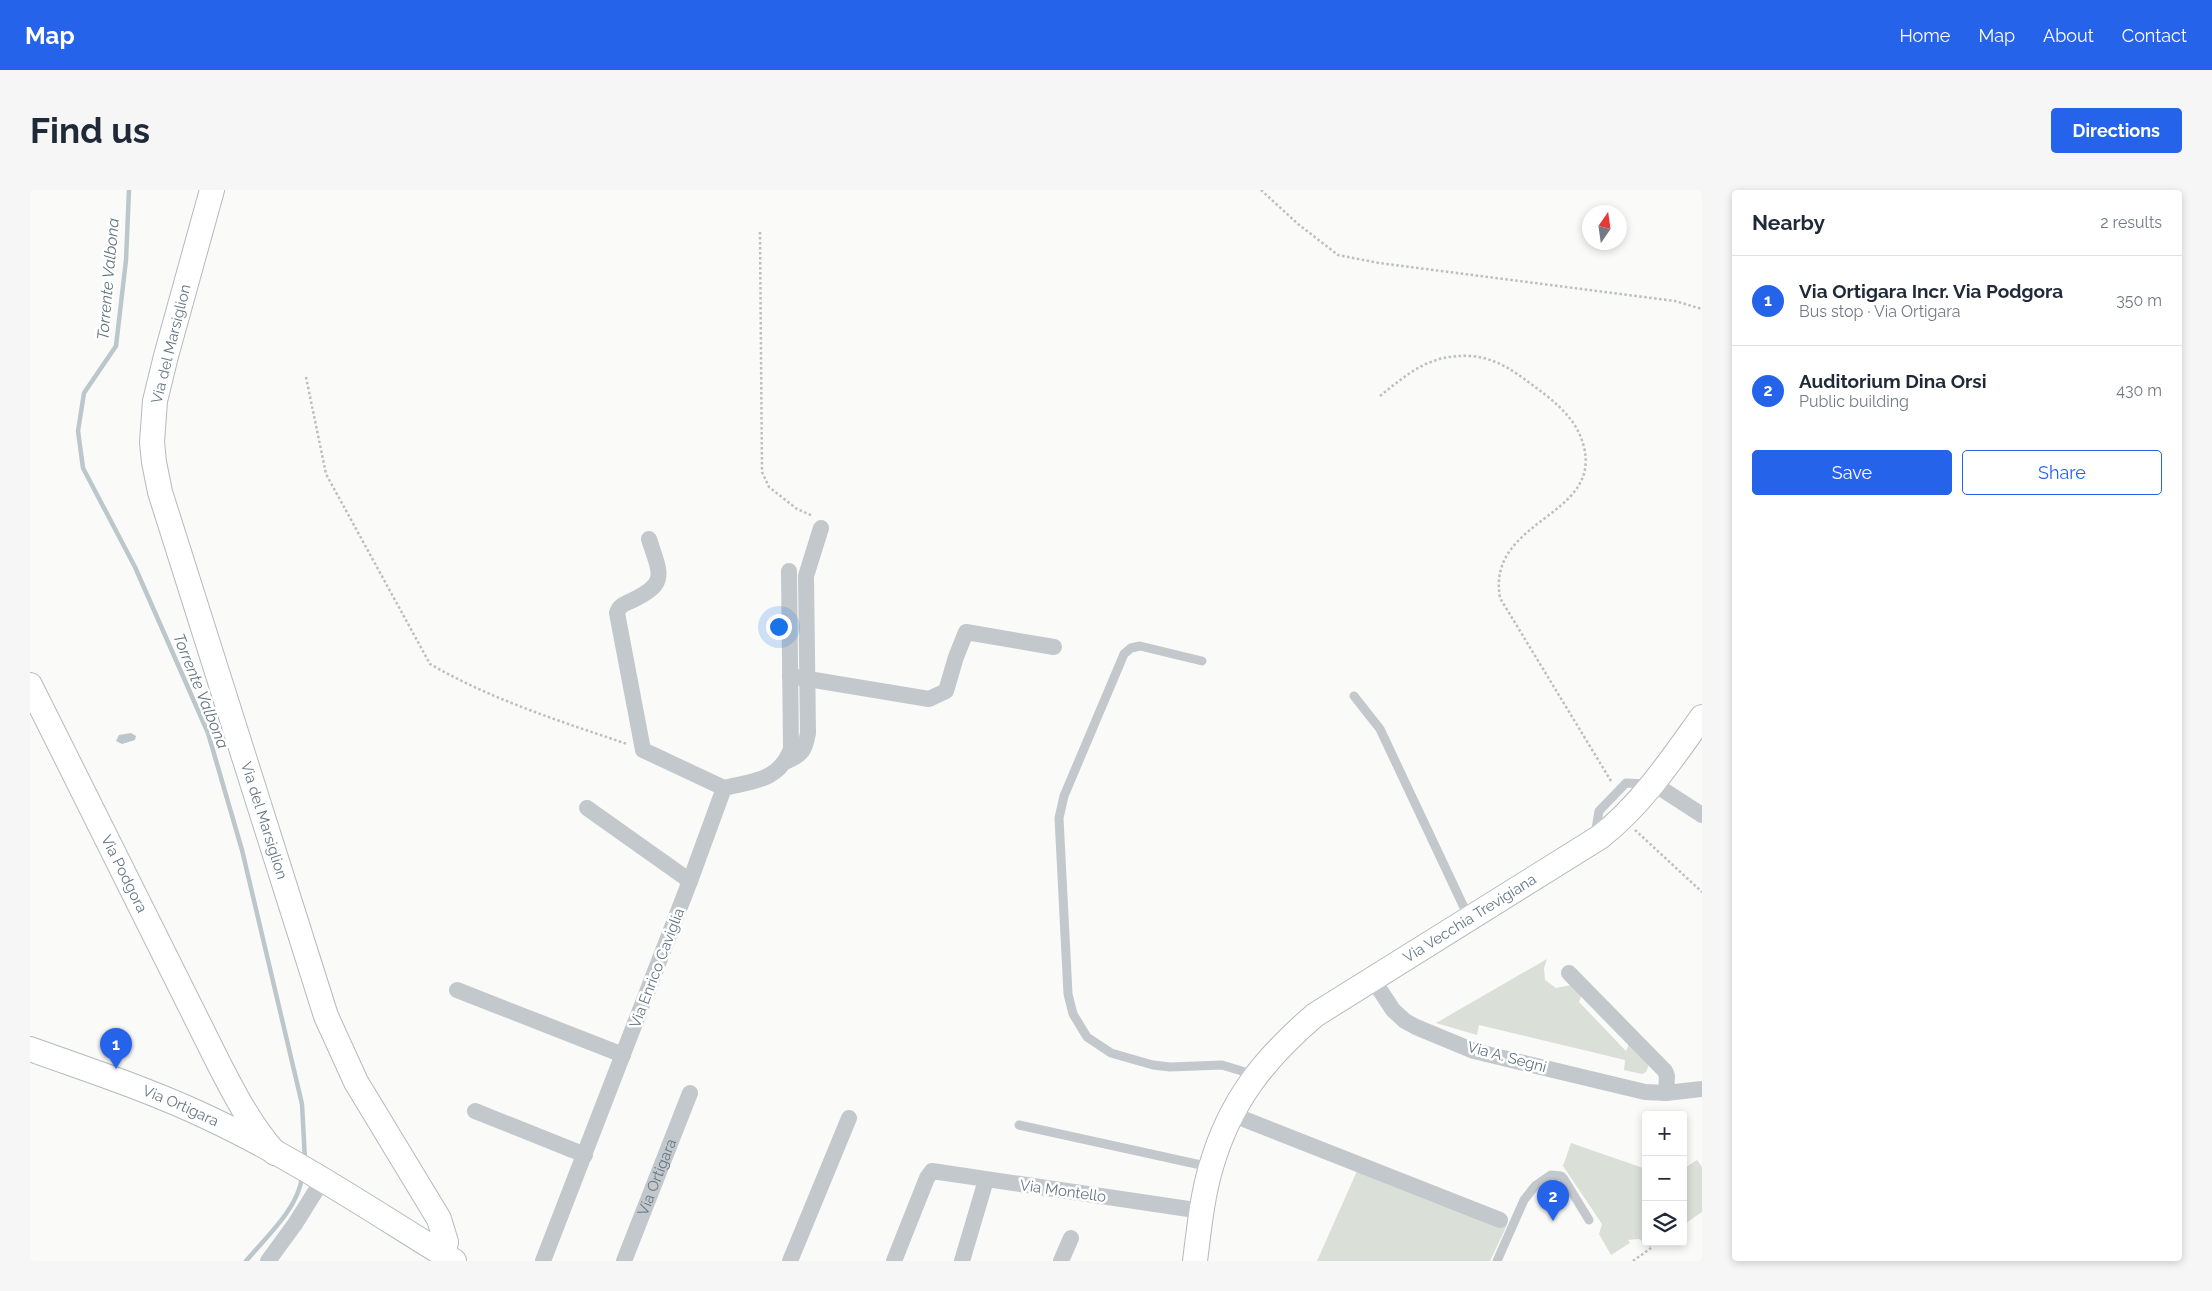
<!DOCTYPE html>
<html lang="en">
<head>
<meta charset="utf-8">
<style>
	:root { --surface:#fff; --page:#f6f6f7; --text:#1f2937; --muted:#747a83; --line:#e0e1e3; --accent:#2563eb }
	body { margin:0; font-family:Raleway,sans-serif; background:var(--page); color:var(--text) }
	.controls { position:absolute; right:15px; bottom:15px; display:grid; overflow:hidden; border-radius:5px; box-shadow:0 2px 8px #0003 }
	.controls button { width:45px; height:45px; display:grid; place-items:center; padding:0; border:0; border-bottom:1px solid var(--line); background:var(--surface); color:var(--text); font:25px sans-serif }
	.compass { position:absolute; left:1552px; top:15px; width:45px; height:45px; border-radius:50%; background:var(--surface); box-shadow:0 2px 8px #0003; rotate:13deg }
	.you { position:absolute; left:748px; top:436px; width:18px; height:18px; margin:-12px; border:4px solid #fff; border-radius:50%; background:#1a73e8; box-shadow:0 0 0 8px #1a73e833 }
	.badge { display:grid; place-items:center; width:32px; height:32px; border-radius:50%; background:var(--accent); color:#fff; font-size:16px; font-weight:700 }
	.pin { position:absolute; translate:-50% -41px; filter:drop-shadow(0 1px 2px #0008) }
	.pin::after { content:''; position:absolute; top:26px; width:18px; height:15px; background:inherit; clip-path:polygon(0 0,100% 0,50% 100%) }
	.list { margin:0; padding:0; list-style:none }
	h2 { display:flex; justify-content:space-between; align-items:center; height:65px; margin:0; padding:0 20px; font-size:21px }
	h2 small { font-size:16px; font-weight:400; color:var(--muted) }
	.list li { display:grid; grid-template-columns:32px 1fr auto; gap:15px; align-items:center; box-sizing:border-box; height:90px; padding:0 20px; border-top:1px solid var(--line) }
	.list b { display:block; font-size:19px; white-space:nowrap }
	.list p { margin:0; font-size:16px; white-space:nowrap; color:var(--muted) }
	.list em { font-size:16px; font-style:normal; color:var(--muted) }
	.actions { display:flex; gap:10px; padding:15px 20px }
	.actions a { flex:1; padding:11px 0; border:1px solid var(--accent); border-radius:5px; text-align:center; font-size:18px; color:var(--accent) }
	.actions .main { background:var(--accent); color:#fff }
	.icon { flex:none; width:28px; height:28px; fill:none; stroke:currentColor; stroke-width:2; stroke-linecap:round; stroke-linejoin:round }
	.map { position:relative; flex:none; width:1672px; height:1071px; overflow:hidden; border-radius:5px }
	header { display:flex; align-items:center; gap:30px; box-sizing:border-box; height:70px; padding:0 25px; background:var(--accent); color:#fff }
	header strong { font-size:24px }
	nav { display:flex; gap:28px; margin-inline-start:auto; font-size:18px }
	.intro { display:flex; align-items:center; justify-content:space-between; box-sizing:border-box; height:120px; padding:0 30px }
	h1 { margin:0; font-size:35px }
	.button { padding:12px 22px; border-radius:5px; background:var(--accent); color:#fff; font-size:18px; font-weight:700 }
	main { display:flex; gap:30px; padding:0 30px }
	aside { flex:1; background:var(--surface); border-radius:5px; box-shadow:0 2px 8px #0003 }
	.map>svg:first-child { display:block }
	.green { fill:#dadfd7 }
	.water { fill:#bbc7cb }
	.lines { fill:none; stroke-linecap:round; stroke-linejoin:round }
	.stream { stroke:#bbc7cb; stroke-width:4.5 }
	.secondary-casing { stroke:#b3babf; stroke-width:26 }
	.path { stroke:#bbbfc2; stroke-width:2.5; stroke-dasharray:2.5 2.5; stroke-linecap:butt }
	.lane { stroke:#c3c8cc; stroke-width:9 }
	.street { stroke:#c3c8cc; stroke-width:16 }
	.secondary { stroke:#fff; stroke-width:24 }
	.labels { text-anchor:middle; dominant-baseline:central; stroke-width:5; stroke-linejoin:round; paint-order:stroke }
	.street-label { font-size:15px; fill:#657683; stroke:#fff }
	.water-label { font-size:16px; font-style:italic; fill:#60757c; stroke:#fff }
</style>
</head>
<body>
<header>
<strong>Map</strong>
<nav><a>Home</a><a>Map</a><a>About</a><a>Contact</a></nav>
</header>
<div class="intro"><h1>Find us</h1><a class="button">Directions</a></div>
<main>
<div class="map">
<svg width="1672" height="1071" viewBox="0 0 1672 1071">
	<rect width="100%" height="100%" fill="#fafaf8"/>
	<path class="green" d="M 1517,769 L 1514,778 L 1515,790 L 1526,798 L 1541,795 L 1553,801 L 1549,812 L 1596,861 L 1601,850 L 1620,872 L 1616,882 L 1612,884 L 1594,880 L 1595,870 L 1449,835 L 1447,845 L 1406,833 Z
		M 1541,953 L 1616,979 L 1616,1052 L 1626,1052 L 1620,1057 L 1609,1049 L 1598,1050 L 1600,1053 L 1581,1065 L 1569,1044 L 1572,1034 L 1533,976 Z
		M 1667,970 L 1672,977 L 1672,1022 L 1653,1035 L 1653,979 Z
		M 1327,981 L 1477,1035 L 1460,1071 L 1287,1071 Z"/>
	<path class="water" d="M 101,543 L 106,546 L 105,550 L 92,554 L 86,551 L 89,545 Z"/>
	<g class="lines">
		<path class="stream" d="M 99,0 L 96,70 L 86,156 L 54,203 L 48,241 L 53,278 L 105,377 L 178,543 L 212,660 L 272,914 L 275,970
			M 216,1071 C 236,1047 268,1019 272,987"/>
		<g class="secondary-casing">
			<g id="secondary">
				<path id="s2" d="M 182,0 L 136,166 L 125,211 L 122,252 L 124,272 L 130,302 L 296,826 L 326,892 L 409,1029 L 416,1052 L 413,1064"/>
				<path id="s3" d="M 0,495 L 189,874 C 205,905 221,936 245,963"/>
				<path id="s4" d="M 0,859 C 61,881 123,901 181,929 C 264,968 346,1023 424,1071"/>
				<path id="s5" d="M 1165,1071 C 1169,1040 1172,1007 1181,977 C 1200,911 1234,869 1285,825 L 1570,647 C 1612,614 1641,570 1672,527"/>
			</g>
		</g>
		<path class="path" d="M 1231,0 L 1268,34 L 1308,65 L 1349,73 L 1645,111 L 1672,119
			M 730,42 L 732,282 L 739,297 L 767,319 L 783,326
			M 276,187 L 296,284 L 400,474 C 462,510 530,531 597,554
			M 1350,206 C 1380,182 1400,164 1441,166 C 1471,168 1494,189 1517,206 C 1535,221 1548,234 1554,257 C 1571,328 1456,329 1470,408 L 1581,591
			M 1605,640 L 1672,702
			M 1603,1071 L 1621,1058"/>
		<path class="lane" d="M 1172,471 L 1110,456 L 1101,458 L 1094,464 L 1034,606 L 1029,628 L 1038,804 L 1043,824 L 1057,847 L 1081,863 L 1123,875 L 1140,877 L 1192,875 L 1225,885
			M 1324,506 L 1350,539 L 1439,728
			M 1565,645 L 1569,621 L 1596,593 L 1617,594
			M 989,935 L 1180,977
			M 1467,1071 L 1494,1010 L 1505,996 L 1521,985 L 1531,986 L 1534,989 L 1559,1030"/>
		<g class="street">
			<path d="M 619,349 C 630,384 639,393 601,411 C 594,414 589,416 587,423 L 613,560 L 694,598"/>
			<path d="M 760,486 L 899,509 L 916,501 L 926,467 L 936,442 L 1024,457"/>
			<path d="M 757,571 C 772,565 775,560 778,543 L 776,386 L 791,338"/>
			<path d="M 1624,594 L 1672,625"/>
			<path d="M 557,618 L 660,691"/>
			<path d="M 1539,783 L 1635,881 L 1637,886 L 1636,903"/>
			<path d="M 1342,788 L 1363,820 L 1375,831 L 1386,837 L 1444,861 L 1615,902 L 1636,903 L 1672,899"/>
			<path d="M 427,800 L 593,865"/>
			<path d="M 445,921 L 555,965"/>
			<path d="M 1201,924 L 1470,1030"/>
			<path d="M 238,1071 L 265,1034 L 292,991"/>
			<path d="M 513,1071 L 660,691 L 694,598 C 723,591 749,591 761,559 L 759,381"/>
			<path id="s1" d="M 594,1071 L 660,903"/>
			<path d="M 760,1071 L 819,928"/>
			<path d="M 864,1071 L 897,988 L 902,981 L 1172,1021"/>
			<path d="M 932,1071 L 956,990"/>
			<path d="M 1031,1071 L 1041,1048"/>
		</g>
		<use href="#secondary" class="secondary"/>
	</g>
	<g class="labels">
		<g class="street-label">
			<text transform="translate(141 154) rotate(-76)">Via del Marsiglion</text>
			<text stroke="none"><textPath href="#s2" startOffset="655">Via del Marsiglion</textPath></text>
			<text stroke="none"><textPath href="#s3" startOffset="211">Via Podgora</textPath></text>
			<text stroke="none"><textPath href="#s5" startOffset="465">Via Vecchia Trevigiana</textPath></text>
			<text transform="translate(627 778) rotate(-69)">Via Enrico Caviglia</text>
			<text transform="translate(1477 867) rotate(15)">Via A. Segni</text>
			<text stroke="none"><textPath href="#s4" startOffset="161">Via Ortigara</textPath></text>
			<text stroke="none"><textPath href="#s1" startOffset="90">Via Ortigara</textPath></text>
			<text transform="translate(1033 1001) rotate(8)">Via Montello</text>
		</g>
		<g class="water-label">
			<text transform="translate(78 89) rotate(-85)">Torrente Valbona</text>
			<text transform="translate(171 501) rotate(68)">Torrente Valbona</text>
		</g>
	</g>
</svg>
<div class="controls">
<button>+</button>
<button>−</button>
<button><svg class="icon" aria-label="layers" viewBox="0 0 24 24"><path d="M12 4l9 5-9 5-9-5zM3 14l9 5 9-5"/></svg></button>
</div>
<svg class="compass" viewBox="-18 -18 36 36"><path d="M0-13l5 13h-10z" fill="#e53935"/><path d="M0 13l5-13h-10z" fill="#747a83"/></svg>
<div class="you"></div>
<div class="pin badge" style="left:86px;top:879px">1</div>
<div class="pin badge" style="left:1523px;top:1031px">2</div>
</div>
<aside>
<h2>Nearby<small>2 results</small></h2>
<ul class="list">
<li><span class="badge">1</span><div><b>Via Ortigara Incr. Via Podgora</b><p>Bus stop · Via Ortigara</p></div><em>350 m</em></li>
<li><span class="badge">2</span><div><b>Auditorium Dina Orsi</b><p>Public building</p></div><em>430 m</em></li>
</ul>
<div class="actions"><a class="main">Save</a><a>Share</a></div>
</aside>
</main>
</body>
</html>
